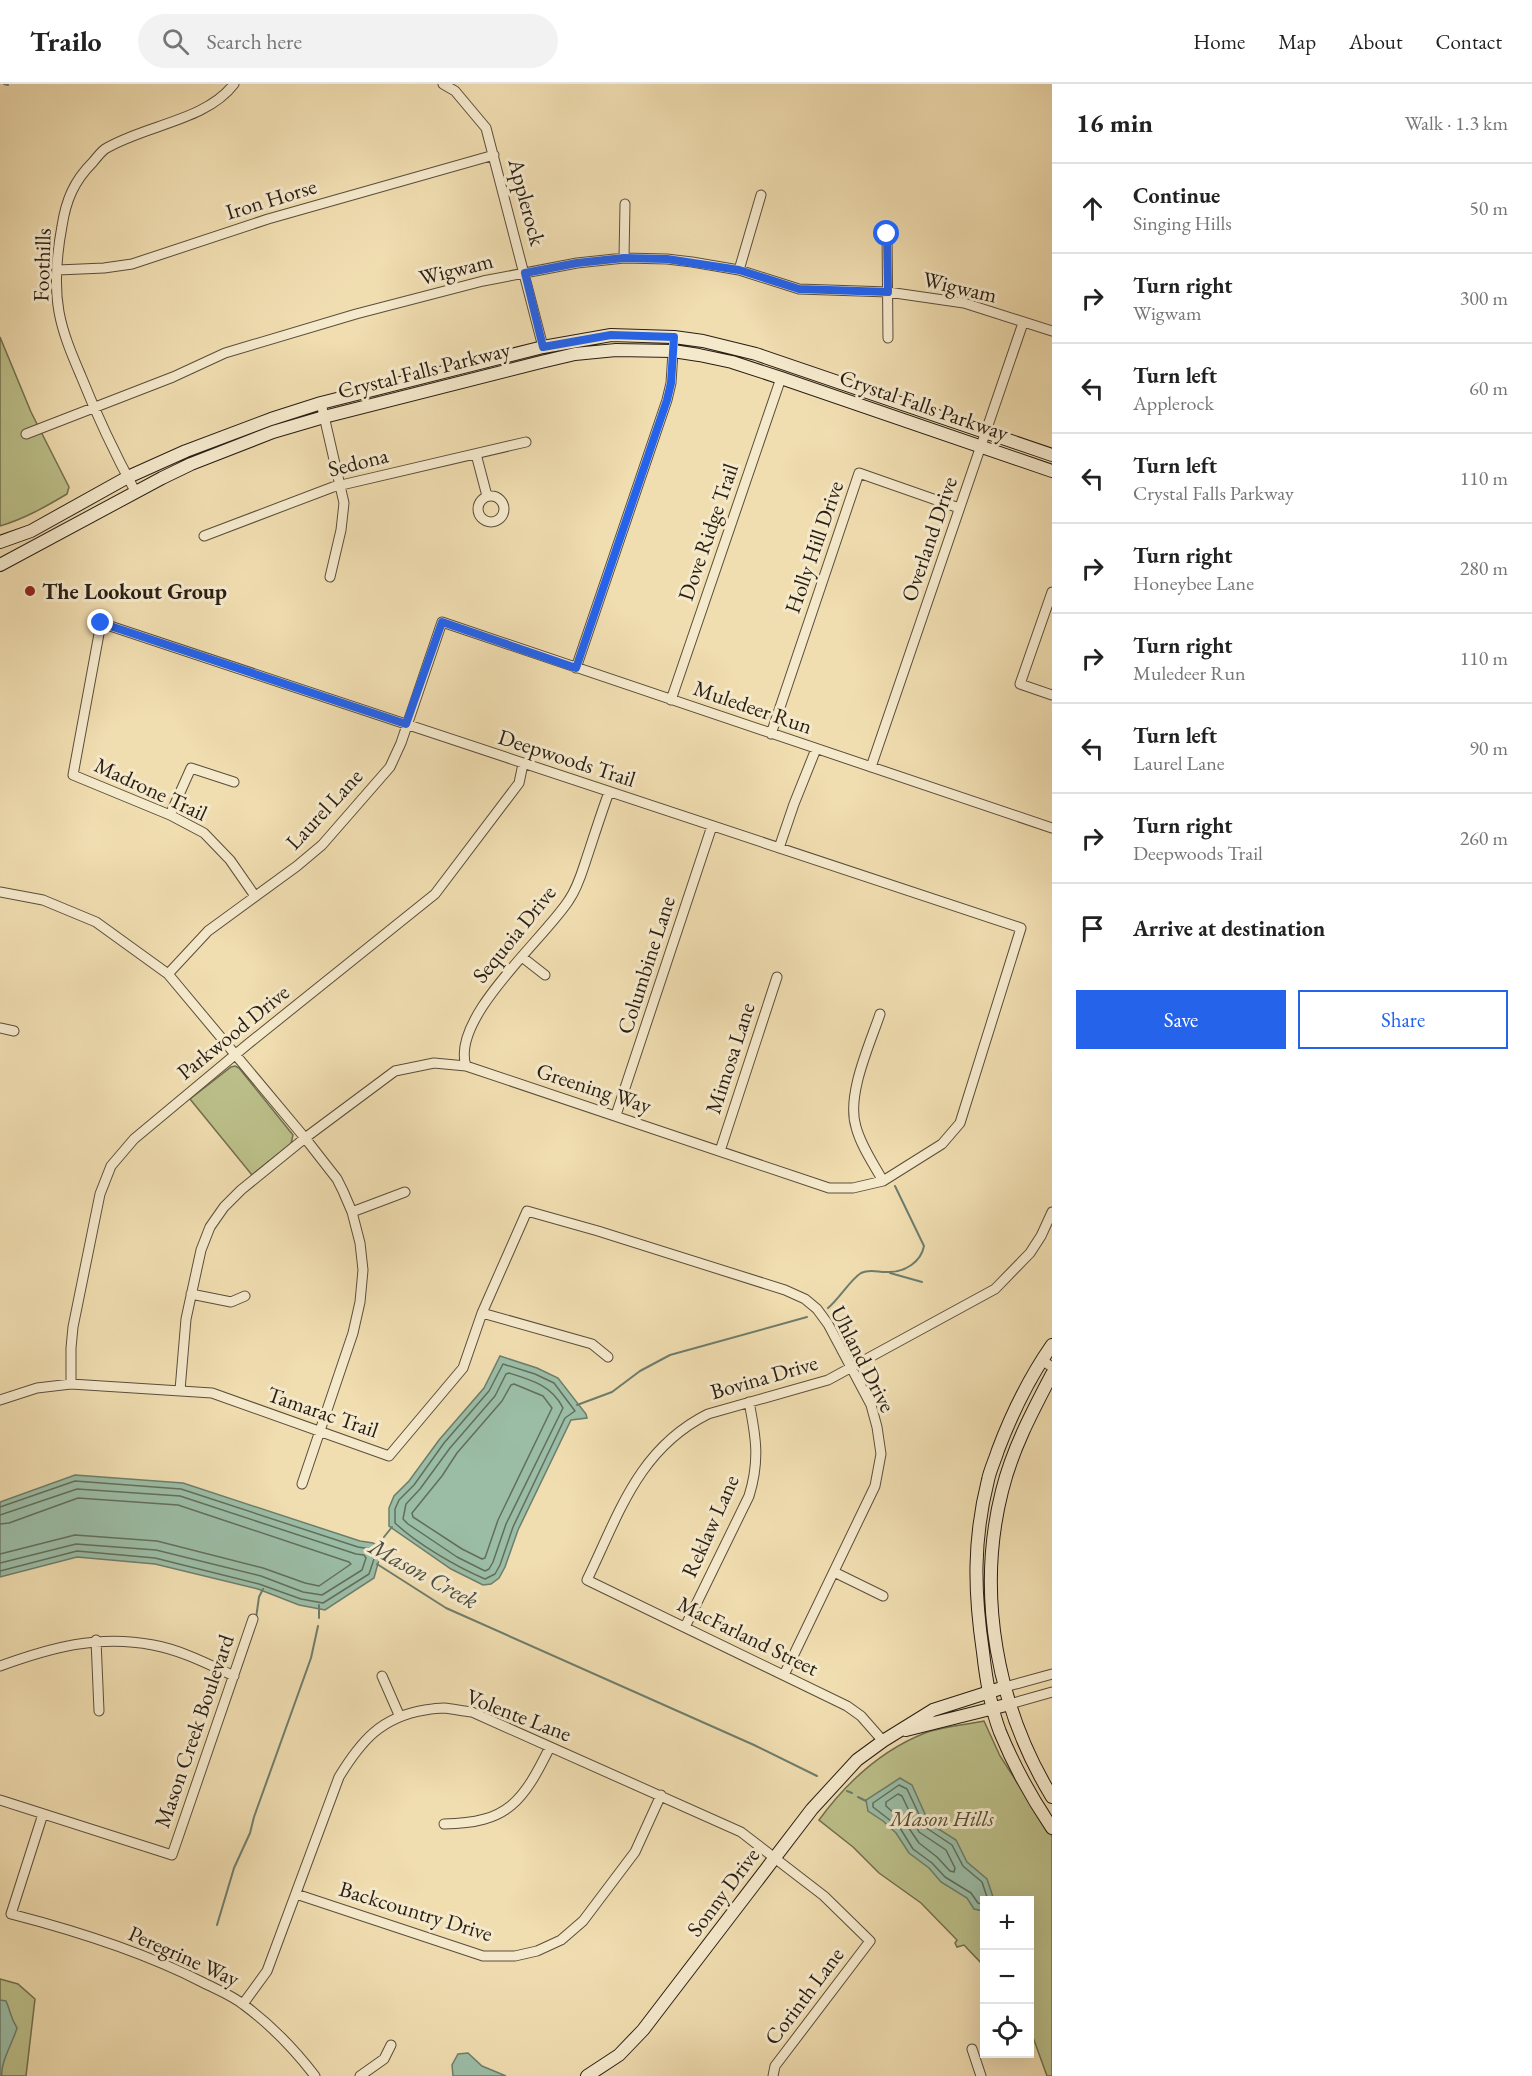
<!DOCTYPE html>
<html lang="en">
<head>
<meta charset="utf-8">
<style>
	:root { --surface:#fff; --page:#f2f2f2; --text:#222; --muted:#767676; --line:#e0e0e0; --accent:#2563eb }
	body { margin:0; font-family:"EB Garamond",serif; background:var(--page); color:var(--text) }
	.controls { position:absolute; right:18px; bottom:18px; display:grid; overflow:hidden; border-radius:0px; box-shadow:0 6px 24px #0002 }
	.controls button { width:54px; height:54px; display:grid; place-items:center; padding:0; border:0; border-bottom:2px solid var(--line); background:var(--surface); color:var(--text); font:30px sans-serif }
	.stop { position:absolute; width:18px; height:18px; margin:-14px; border:4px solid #2563eb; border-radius:50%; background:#fff }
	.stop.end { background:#2563eb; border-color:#fff; box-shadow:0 2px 6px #0008 }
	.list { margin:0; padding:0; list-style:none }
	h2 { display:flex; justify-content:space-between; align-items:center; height:78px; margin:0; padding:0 24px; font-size:26px }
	h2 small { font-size:20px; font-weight:400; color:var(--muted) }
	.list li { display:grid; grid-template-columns:39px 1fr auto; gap:18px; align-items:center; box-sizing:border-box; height:90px; padding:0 24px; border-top:2px solid var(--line) }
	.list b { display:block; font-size:22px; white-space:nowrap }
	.list p { margin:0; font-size:20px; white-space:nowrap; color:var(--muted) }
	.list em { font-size:20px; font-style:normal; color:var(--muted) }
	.actions { display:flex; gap:12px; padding:18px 24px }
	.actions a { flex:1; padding:14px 0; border:2px solid var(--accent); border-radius:0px; text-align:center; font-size:21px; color:var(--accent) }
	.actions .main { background:var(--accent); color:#fff }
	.icon { flex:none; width:33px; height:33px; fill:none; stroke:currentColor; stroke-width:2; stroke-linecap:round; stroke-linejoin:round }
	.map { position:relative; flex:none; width:1052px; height:1992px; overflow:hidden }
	header { display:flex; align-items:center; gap:36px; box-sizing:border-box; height:84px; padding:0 30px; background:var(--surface); border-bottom:2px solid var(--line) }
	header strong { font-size:28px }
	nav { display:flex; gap:33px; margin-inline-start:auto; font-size:21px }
	.search { width:420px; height:54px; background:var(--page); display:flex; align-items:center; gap:15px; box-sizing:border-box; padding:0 21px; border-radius:33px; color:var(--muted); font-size:22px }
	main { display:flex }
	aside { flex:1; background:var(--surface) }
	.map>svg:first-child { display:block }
	.green { fill:#bcc08a; stroke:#726f4f; stroke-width:1.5 }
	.water { fill:#9bbda6; stroke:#6d7d6c; stroke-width:1.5 }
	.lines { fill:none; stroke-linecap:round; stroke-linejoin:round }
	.shore { stroke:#626e5d; stroke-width:1.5 }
	.stream { stroke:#6d7d6c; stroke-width:2 }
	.street-casing { stroke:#5a4e3b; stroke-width:11 }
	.secondary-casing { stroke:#281e14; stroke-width:14 }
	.street { stroke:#f5e9cc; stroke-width:9 }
	.secondary { stroke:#f5e9cc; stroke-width:12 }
	.route { stroke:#2563eb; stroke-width:8 }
	.poi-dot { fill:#8f2418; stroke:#f5e9cc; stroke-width:2 }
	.labels { text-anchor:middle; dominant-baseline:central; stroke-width:6; stroke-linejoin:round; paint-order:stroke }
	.street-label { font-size:22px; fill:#281e14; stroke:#f5e9cc }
	.poi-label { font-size:22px; font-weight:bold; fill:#281e14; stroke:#f5e9cc; text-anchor:start }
	.park-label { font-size:22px; font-style:italic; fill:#544f37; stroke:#f5e9cc }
	.water-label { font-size:24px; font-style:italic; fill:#4a4e40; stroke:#f5e9cc }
</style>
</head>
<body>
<header>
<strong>Trailo</strong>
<div class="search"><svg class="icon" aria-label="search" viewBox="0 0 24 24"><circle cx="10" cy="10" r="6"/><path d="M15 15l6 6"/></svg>Search here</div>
<nav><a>Home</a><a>Map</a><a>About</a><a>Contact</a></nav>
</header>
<main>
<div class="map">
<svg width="1052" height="1992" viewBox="0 0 1052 1992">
	<rect width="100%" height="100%" fill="#f0ddb0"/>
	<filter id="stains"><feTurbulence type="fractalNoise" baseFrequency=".00333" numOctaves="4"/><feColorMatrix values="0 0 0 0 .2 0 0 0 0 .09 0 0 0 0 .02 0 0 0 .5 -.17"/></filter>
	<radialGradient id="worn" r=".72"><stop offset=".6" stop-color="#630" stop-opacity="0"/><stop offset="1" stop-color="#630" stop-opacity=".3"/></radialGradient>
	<path class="green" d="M 0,253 L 31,328 L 69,403 L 67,410 C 45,423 24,435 0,442 Z
		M 235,982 L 239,984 L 293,1051 L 291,1060 L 252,1091 L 190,1015 L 231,983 Z
		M 984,1637 L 1000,1672 L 1052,1752 L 1052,1992 L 1047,1992 L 1030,1945 L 1030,1816 L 984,1816 L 984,1882 L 964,1861 L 957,1863 L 955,1859 L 957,1856 L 921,1819 L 879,1789 L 853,1763 L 819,1736 C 846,1699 882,1666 925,1649 C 943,1642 965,1641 984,1637 Z
		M 0,1895 L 18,1900 L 35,1915 L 26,1992 L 0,1992 Z"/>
	<path class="water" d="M 500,1272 L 537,1284 L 558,1294 L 586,1330 L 587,1334 L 571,1336 L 518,1446 L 505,1483 L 499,1494 L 491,1500 L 483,1501 L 451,1485 L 389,1442 L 389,1424 L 394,1412 L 409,1397 L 439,1356 L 484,1304 Z
		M 75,1391 L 183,1399 L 360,1457 L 373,1459 L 382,1465 L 374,1494 L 325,1526 L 299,1521 L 258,1505 L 155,1480 L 77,1473 L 0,1493 L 0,1418 Z
		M 900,1694 L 912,1701 L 929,1739 L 956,1756 L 967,1778 L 987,1795 L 994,1816 L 984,1816 L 984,1827 L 974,1825 L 967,1814 L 941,1798 L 929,1784 L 909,1769 L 896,1749 L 883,1737 L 868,1727 L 866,1716 Z
		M 0,1916 L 6,1917 C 11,1928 10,1933 17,1944 C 13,1958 0,1979 2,1992 L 0,1992 Z
		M 468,1969 L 482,1982 L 506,1992 L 453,1992 L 452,1981 L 458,1970 Z"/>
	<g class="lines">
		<path class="shore" d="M 503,1280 L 535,1290 L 554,1299 L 575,1327 L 565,1334 L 513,1443 L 500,1481 L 495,1490 L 485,1495 C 457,1483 417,1460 395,1439 L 395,1425 L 399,1416 L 414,1401 L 444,1359 L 489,1307 Z
			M 509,1289 C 532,1296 552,1302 563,1324 L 506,1440 L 493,1478 L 489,1485 L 485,1487 L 457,1473 L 408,1440 L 403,1435 L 406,1420 L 420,1405 L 450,1364 L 495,1312 L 506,1290 Z
			M 514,1300 L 543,1312 L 552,1324 L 498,1436 L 485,1474 L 482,1475 L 462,1465 L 413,1433 L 412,1429 L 442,1392 L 457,1369 L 502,1317 L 511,1301 Z
			M 0,1423 L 75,1397 L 181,1405 L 358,1463 L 371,1465 L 376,1469 L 369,1490 L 323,1519 L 301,1515 L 259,1500 L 155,1474 L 77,1467 L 0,1487
			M 0,1431 L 77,1405 L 180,1412 L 356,1470 L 364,1471 L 366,1474 L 362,1486 L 322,1511 L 303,1508 L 261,1492 L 156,1466 L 76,1460 L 0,1479
			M 0,1440 L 9,1439 L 78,1414 L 178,1421 L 349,1478 L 351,1480 L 319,1502 L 305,1499 L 263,1484 L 157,1457 L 75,1451 L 0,1470
			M 898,1710 L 902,1712 L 919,1748 L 946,1766 L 955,1784 L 954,1788 L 950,1787 L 937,1773 L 919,1759 L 906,1740 L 886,1722 L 886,1718 Z
			M 984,1821 L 978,1819 L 971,1809 L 945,1793 L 932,1779 L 913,1765 L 900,1744 L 873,1723 L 873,1719 L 899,1701 L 907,1705 L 925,1743 L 952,1761 L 963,1782 L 982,1798 L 988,1816"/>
		<path class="stream" d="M 4,0 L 8,1
			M 890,1189 L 922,1198
			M 828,1224 C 839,1215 850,1196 861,1189 C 871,1184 879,1189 889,1188 C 905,1188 921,1178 924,1162 L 895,1102
			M 577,1321 L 612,1308 L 640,1287 L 670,1271 L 807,1233
			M 384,1453 L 392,1443
			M 377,1480 L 446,1524 L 754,1661 L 817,1692
			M 319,1521 L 319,1534
			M 256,1534 L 259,1513 L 263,1505
			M 847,1707 L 852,1709
			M 858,1713 L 866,1717
			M 217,1841 L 234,1784 L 250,1749 L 254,1733 L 311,1574 L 318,1542"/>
		<g class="street-casing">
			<path id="street" d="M 443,0 L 455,7 L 486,44 L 543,263
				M 887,150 L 888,254
				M 624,174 L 625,120
				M 58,186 L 104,184 L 132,180 L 268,135 L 494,71
				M 739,186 L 761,111
				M 321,319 L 344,419 L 341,446 L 330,493
				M 26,350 L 173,293 L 225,269 L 356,230 L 483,197 L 577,179 L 624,174 L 667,175 L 692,178 L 739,186 L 799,205 L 888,208 L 964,219 L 1052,247
				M 476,370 L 487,412
				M 135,407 C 115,370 97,332 81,292 C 72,271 63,250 59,228 C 54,200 57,169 62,142 C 66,116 74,97 93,78 C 97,73 101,68 105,65 C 144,41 206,37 234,0
				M478 425a13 13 0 1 1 26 0a13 13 0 1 1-26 0Z
				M 204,452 L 333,403 L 526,358
				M 1052,508 L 1020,600 L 1052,611
				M 576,584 L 667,316 L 671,299 L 674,253
				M 671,616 L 781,294
				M 771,650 L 859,389 L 959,424
				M 871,683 L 1023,239
				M 170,731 L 191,684 L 234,698
				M 779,764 L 794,720 L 816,665
				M 0,808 L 43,816 L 96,838 L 168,890 L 305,1054 L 337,1095 L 343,1107 L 352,1128 L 360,1159 L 363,1186 L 360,1218 L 353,1249 L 302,1400
				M 522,873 L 545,891
				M 168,890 L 208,847 L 297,782 L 322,761 L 390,683 L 401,659 L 442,538 L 1052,744
				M 880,930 C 870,960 846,1011 856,1043 C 861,1062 873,1079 883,1097
				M 0,944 L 14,947
				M 466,982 C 450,934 545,854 569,816 C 578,803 582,788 587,773 C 594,752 601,730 609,708
				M 616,1031 L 712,742
				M 720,1067 L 777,893
				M 352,1128 L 405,1108
				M 191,1210 L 231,1218 L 245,1212
				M 482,1229 L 592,1260 L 608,1273
				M 1042,1276 L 1052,1283
				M 71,1300 L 71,1264 L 73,1243 L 100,1110 L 111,1082 L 134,1055 L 248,960 L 435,810 L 519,699 L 523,680
				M 180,1306 L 186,1235 L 201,1166 L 210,1143 L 224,1123 L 241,1106 L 305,1054 L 395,987 L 434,979 L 466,982 L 829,1104 L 853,1104 L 883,1097 L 942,1060 L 960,1039 L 1021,844 L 101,539 L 73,691 L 170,731 L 204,749 L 230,776 L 255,812
				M 0,1316 L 37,1304 L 71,1300 L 212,1309 L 389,1372 L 463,1284 L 482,1229 L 527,1127 L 598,1147 L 785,1206 L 805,1215 L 817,1225 L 828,1240 L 871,1321 L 877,1343 L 881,1370 L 875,1402 L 784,1591
				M 834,1488 L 883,1512
				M 685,1543 L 749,1412 C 760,1377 756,1353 749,1318
				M 96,1556 L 99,1627
				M 0,1582 C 50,1564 98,1550 153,1561 C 181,1566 208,1580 234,1592
				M 382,1592 L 400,1633
				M 1005,1603 L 1052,1590
				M 1010,1620 L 1052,1608
				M 883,1657 L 861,1632 L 847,1622 L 587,1496 C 619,1430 638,1365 708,1330 L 828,1296 L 995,1205 L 1030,1169 L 1041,1152 L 1052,1128
				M 0,1716 L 172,1771 L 253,1535
				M 43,1730 L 11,1830 C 77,1847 144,1868 204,1899 C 218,1906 233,1912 244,1921 C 271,1941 295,1966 315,1992
				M 444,1740 C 509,1739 523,1717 550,1663
				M 296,1810 L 483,1872 L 515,1872 L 537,1867 L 561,1856 L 583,1837 L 635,1768 L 661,1711
				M 243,1920 L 267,1887 L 339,1693 C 361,1657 381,1633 425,1626 C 431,1625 438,1624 444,1624 C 453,1625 463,1627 472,1628 L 741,1748 L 824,1812 L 870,1857 L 775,1982 L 773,1992
				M 972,1965 L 981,1992
				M 360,1992 L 384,1975 L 391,1961"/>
		</g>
		<g class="secondary-casing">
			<path id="secondary" d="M 0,458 L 31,447 L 128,393 L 186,367 L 271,335 L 321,319 L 543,263 L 611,251 L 674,253 L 703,257 L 756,270 L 1052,371
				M 0,481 L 162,394 L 191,380 L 273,348 L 324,333 L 541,278 L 575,270 L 616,266 L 673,267 L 699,271 L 732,278 L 781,294 L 1052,387
				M 1052,1261 C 1029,1294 1012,1329 998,1366 C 995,1376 990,1386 988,1396 C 973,1456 974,1507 983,1568 C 986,1595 990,1622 1000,1648 C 1014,1682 1031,1713 1052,1744
				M 1052,1290 C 1032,1328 1012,1366 1002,1407 C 976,1510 997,1623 1052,1713
				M 906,1646 L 1010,1620
				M 587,1992 L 619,1971 L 643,1946 L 812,1725 L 857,1676 L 883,1657 L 933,1626 L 1005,1603"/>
		</g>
		<use href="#street" class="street"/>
		<use href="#secondary" class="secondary"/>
	</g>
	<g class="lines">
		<path class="route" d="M 101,539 L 406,640 L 442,538 L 576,584 L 667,316 L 671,299 L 674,253 L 611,251 L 543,263 L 525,189 L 577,179 L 624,174 L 667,175 L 739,186 L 799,205 L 888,208 L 887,150"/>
	</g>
	<circle class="poi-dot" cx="30" cy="507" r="6"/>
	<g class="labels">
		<g class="street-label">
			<text transform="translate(271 115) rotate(-17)">Iron Horse</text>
			<text transform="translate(527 118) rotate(75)">Applerock</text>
			<text transform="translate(42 181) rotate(-88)">Foothills</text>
			<text transform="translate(456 185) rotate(-14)">Wigwam</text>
			<text transform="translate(960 203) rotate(13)">Wigwam</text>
			<text transform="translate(424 286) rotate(-14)">Crystal Falls Parkway</text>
			<text transform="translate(924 321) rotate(19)">Crystal Falls Parkway</text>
			<text transform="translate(358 378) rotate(-14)">Sedona</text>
			<text transform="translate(708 448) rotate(-71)">Dove Ridge Trail</text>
			<text transform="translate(929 455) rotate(-71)">Overland Drive</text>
			<text transform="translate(814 463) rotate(-71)">Holly Hill Drive</text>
			<text transform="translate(753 623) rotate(19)">Muledeer Run</text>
			<text transform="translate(567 674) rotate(18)">Deepwoods Trail</text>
			<text transform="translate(151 705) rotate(25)">Madrone Trail</text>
			<text transform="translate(324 725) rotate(-47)">Laurel Lane</text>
			<text transform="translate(514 850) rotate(-51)">Sequoia Drive</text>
			<text transform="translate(646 881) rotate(-72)">Columbine Lane</text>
			<text transform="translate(233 948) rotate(-39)">Parkwood Drive</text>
			<text transform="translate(730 974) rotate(-72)">Mimosa Lane</text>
			<text transform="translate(594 1004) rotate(18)">Greening Way</text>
			<text transform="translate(863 1275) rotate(63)">Uhland Drive</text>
			<text transform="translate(764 1293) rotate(-16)">Bovina Drive</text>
			<text transform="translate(323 1328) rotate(19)">Tamarac Trail</text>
			<text transform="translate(710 1442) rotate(-66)">Reklaw Lane</text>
			<text transform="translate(748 1552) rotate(26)">MacFarland Street</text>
			<text transform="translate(519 1631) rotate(21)">Volente Lane</text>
			<text transform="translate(194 1647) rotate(-71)">Mason Creek Boulevard</text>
			<text transform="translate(723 1808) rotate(-53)">Sonny Drive</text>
			<text transform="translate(416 1827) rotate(17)">Backcountry Drive</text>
			<text transform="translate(184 1872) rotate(24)">Peregrine Way</text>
			<text transform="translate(804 1912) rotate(-53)">Corinth Lane</text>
		</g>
		<g class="poi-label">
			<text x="42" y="507">The Lookout Group</text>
		</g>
		<g class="park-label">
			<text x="942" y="1734">Mason Hills</text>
		</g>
		<g class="water-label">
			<text transform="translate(424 1489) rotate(29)">Mason Creek</text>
		</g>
	</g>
	<rect width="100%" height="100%" filter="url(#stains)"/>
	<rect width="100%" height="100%" fill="url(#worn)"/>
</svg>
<div class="controls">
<button>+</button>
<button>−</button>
<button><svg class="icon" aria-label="locate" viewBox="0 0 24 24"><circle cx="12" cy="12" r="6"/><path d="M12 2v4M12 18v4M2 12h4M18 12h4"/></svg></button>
</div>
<div class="stop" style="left:887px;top:150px"></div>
<div class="stop end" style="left:101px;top:539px"></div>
</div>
<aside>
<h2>16 min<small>Walk · 1.3 km</small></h2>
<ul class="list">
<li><svg class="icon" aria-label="ahead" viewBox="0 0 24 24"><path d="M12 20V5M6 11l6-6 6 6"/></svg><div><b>Continue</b><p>Singing Hills</p></div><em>50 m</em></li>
<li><svg class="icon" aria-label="right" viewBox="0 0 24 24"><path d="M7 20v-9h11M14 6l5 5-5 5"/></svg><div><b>Turn right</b><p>Wigwam</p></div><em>300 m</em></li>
<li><svg class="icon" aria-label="left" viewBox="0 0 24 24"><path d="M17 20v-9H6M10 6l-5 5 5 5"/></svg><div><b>Turn left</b><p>Applerock</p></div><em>60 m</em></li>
<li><svg class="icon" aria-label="left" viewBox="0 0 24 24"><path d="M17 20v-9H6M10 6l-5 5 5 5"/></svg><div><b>Turn left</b><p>Crystal Falls Parkway</p></div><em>110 m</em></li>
<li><svg class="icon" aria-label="right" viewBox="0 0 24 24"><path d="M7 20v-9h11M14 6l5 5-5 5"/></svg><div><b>Turn right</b><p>Honeybee Lane</p></div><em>280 m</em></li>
<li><svg class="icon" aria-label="right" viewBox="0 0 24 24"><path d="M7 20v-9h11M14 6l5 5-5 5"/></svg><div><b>Turn right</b><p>Muledeer Run</p></div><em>110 m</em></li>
<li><svg class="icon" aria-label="left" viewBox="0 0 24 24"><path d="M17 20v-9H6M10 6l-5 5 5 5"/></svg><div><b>Turn left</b><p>Laurel Lane</p></div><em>90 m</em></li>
<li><svg class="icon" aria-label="right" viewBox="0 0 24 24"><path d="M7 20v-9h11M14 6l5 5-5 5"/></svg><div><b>Turn right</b><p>Deepwoods Trail</p></div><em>260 m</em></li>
<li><svg class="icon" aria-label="arrive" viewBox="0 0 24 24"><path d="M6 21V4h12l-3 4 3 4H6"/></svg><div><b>Arrive at destination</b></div></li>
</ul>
<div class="actions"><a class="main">Save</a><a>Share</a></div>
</aside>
</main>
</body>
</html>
